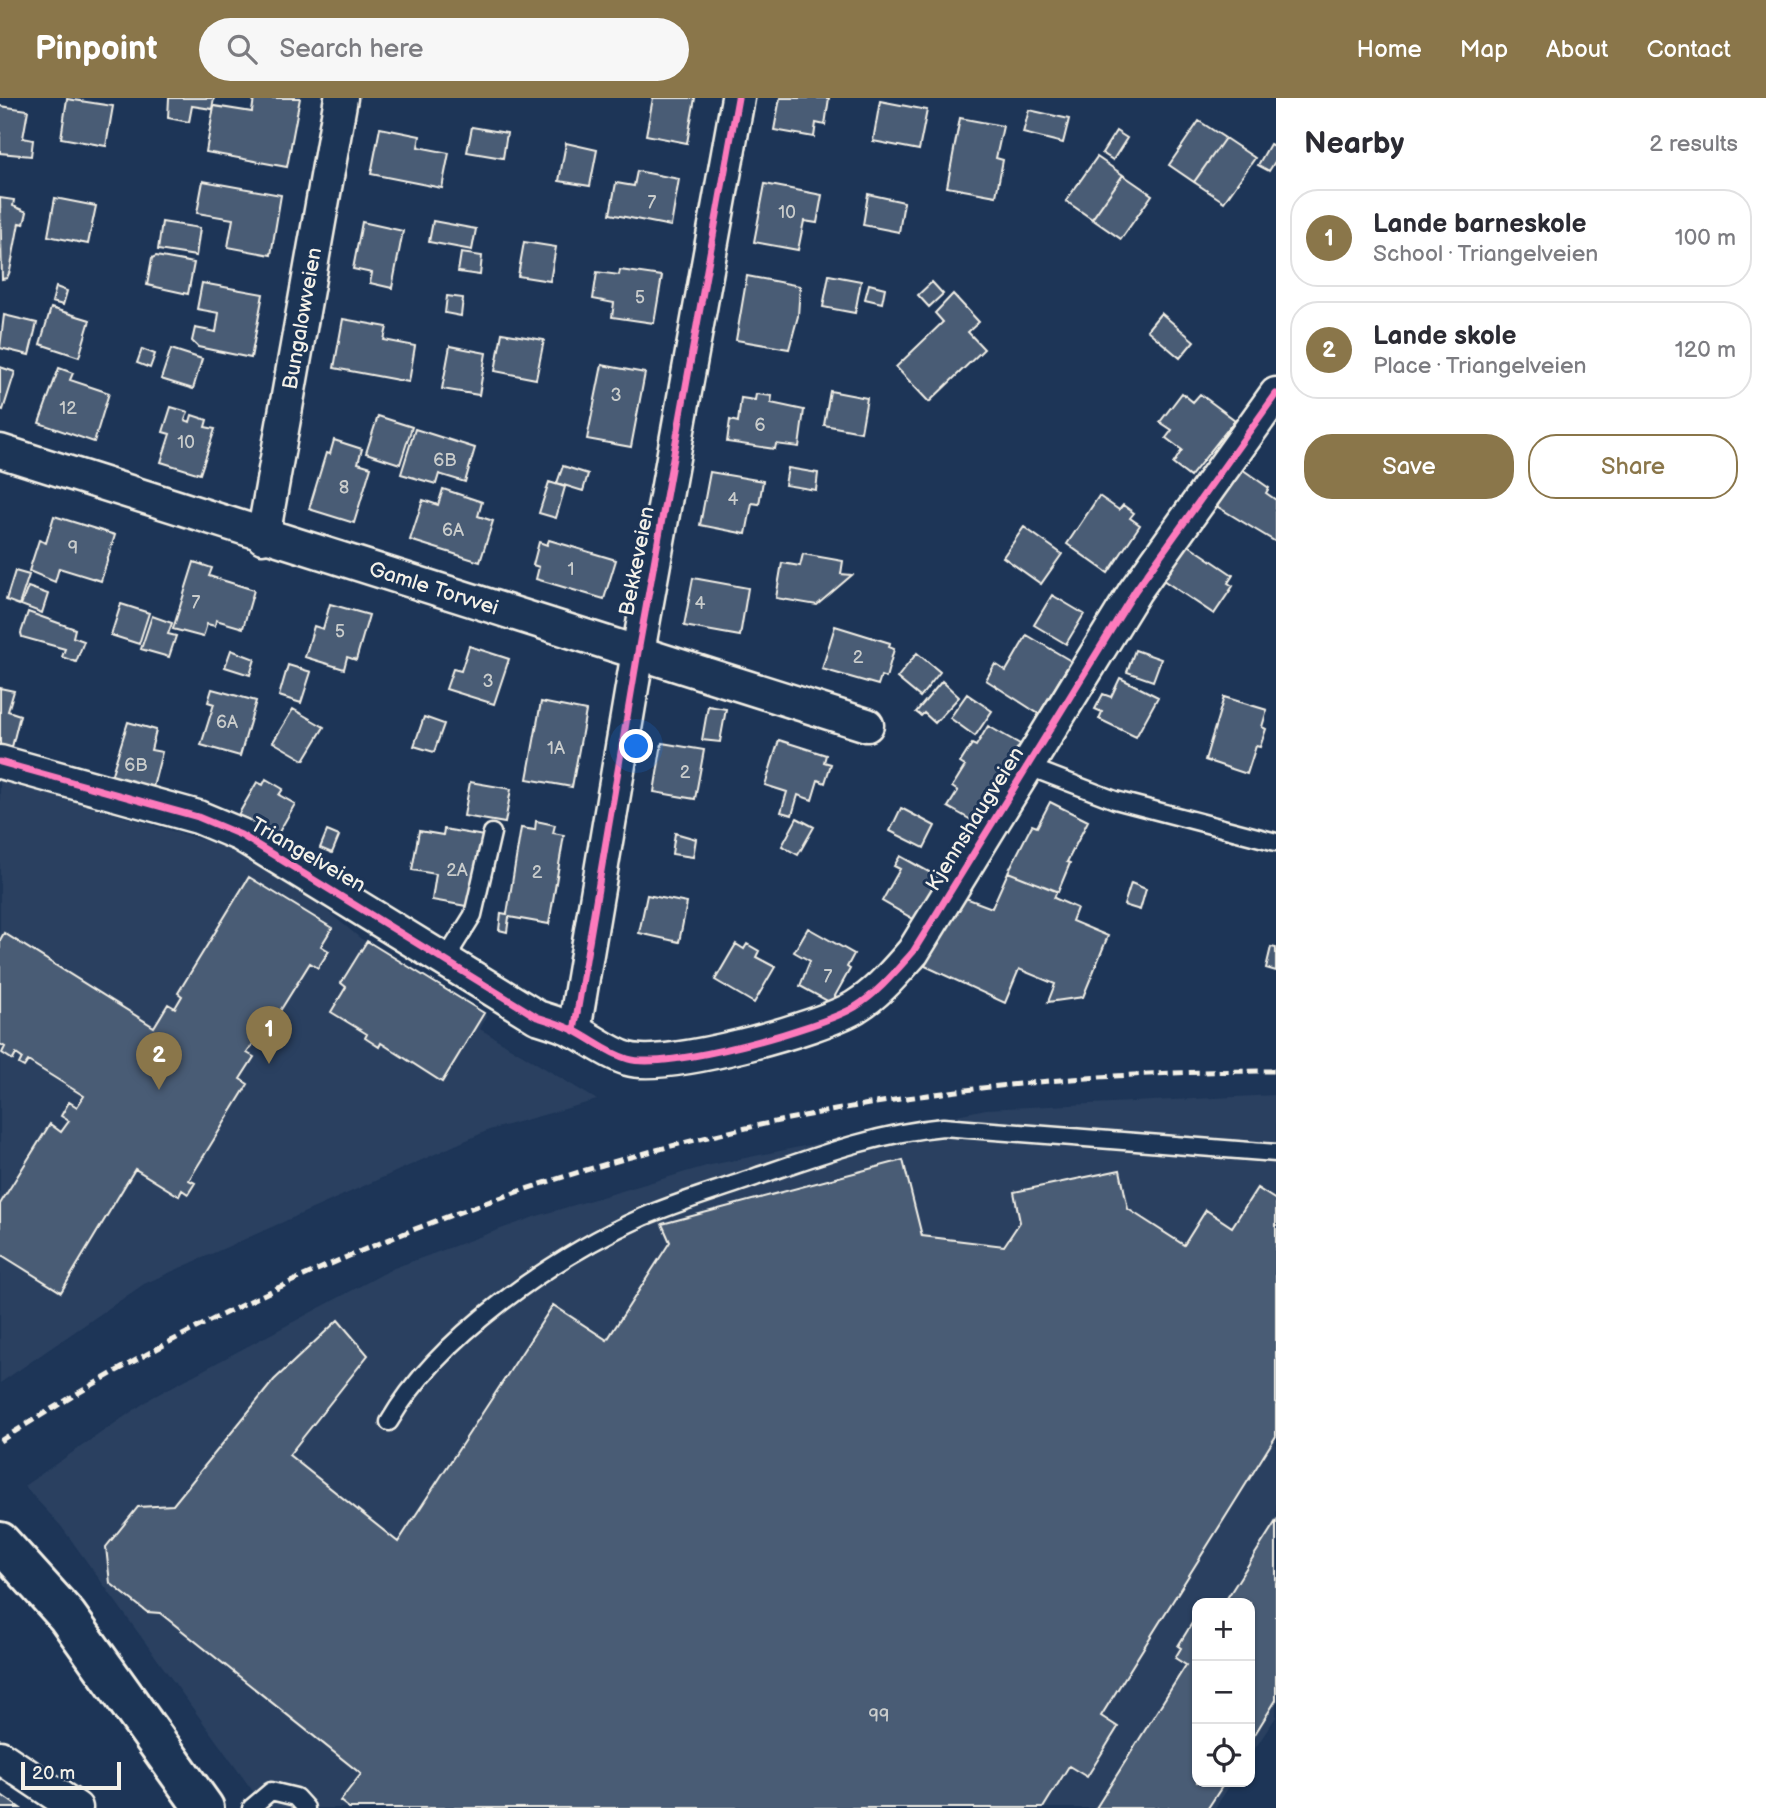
<!DOCTYPE html>
<html lang="en">
<head>
<meta charset="utf-8">
<style>
	:root { --surface:#fff; --page:#f7f7f7; --text:#2b2b33; --muted:#7c7c81; --line:#e1e1e2; --accent:#8a764a }
	body { margin:0; font-family:"Balsamiq Sans",sans-serif; background:var(--page); color:var(--text) }
	.controls { position:absolute; right:21px; bottom:21px; display:grid; overflow:hidden; border-radius:14px; box-shadow:0 2px 5px #0004 }
	.controls button { width:63px; height:63px; display:grid; place-items:center; padding:0; border:0; border-bottom:2px solid var(--line); background:var(--surface); color:var(--text); font:35px sans-serif }
	.scale { position:absolute; left:21px; bottom:18px; width:100px; box-sizing:border-box; padding-left:7px; border:4px solid #f4f1e8; border-top:0; font-size:19px; line-height:24px; white-space:nowrap; color:#f4f1e8; -webkit-text-stroke:5px #1d3557; paint-order:stroke }
	.you { position:absolute; left:637px; top:649px; width:24px; height:24px; margin:-18px; border:5px solid #fff; border-radius:50%; background:#1a73e8; box-shadow:0 0 0 10px #1a73e833 }
	.badge { display:grid; place-items:center; width:46px; height:46px; border-radius:50%; background:var(--accent); color:#fff; font-size:23px; font-weight:700 }
	.pin { position:absolute; translate:-50% -58px; filter:drop-shadow(0 2px 4px #0008) }
	.pin::after { content:''; position:absolute; top:37px; width:24px; height:21px; background:inherit; clip-path:polygon(0 0,100% 0,50% 100%) }
	.list { margin:0; padding:0; list-style:none }
	h2 { display:flex; justify-content:space-between; align-items:center; height:91px; margin:0; padding:0 28px; font-size:30px }
	h2 small { font-size:23px; font-weight:400; color:var(--muted) }
	.list li { display:grid; grid-template-columns:46px 1fr auto; gap:21px; align-items:center; box-sizing:border-box; height:98px; margin:0 14px 14px; padding:0 14px; border:2px solid var(--line); border-radius:28px }
	.list b { display:block; font-size:26px; white-space:nowrap }
	.list p { margin:0; font-size:23px; white-space:nowrap; color:var(--muted) }
	.list em { font-size:23px; font-style:normal; color:var(--muted) }
	.actions { display:flex; gap:14px; padding:21px 28px }
	.actions a { flex:1; padding:16px 0; border:2px solid var(--accent); border-radius:28px; text-align:center; font-size:24px; color:var(--accent) }
	.actions .main { background:var(--accent); color:#fff }
	.icon { flex:none; width:38px; height:38px; fill:none; stroke:currentColor; stroke-width:2; stroke-linecap:round; stroke-linejoin:round }
	.map { position:relative; flex:none; width:1276px; height:1710px; overflow:hidden }
	header { display:flex; align-items:center; gap:42px; box-sizing:border-box; height:98px; padding:0 35px; background:var(--accent); color:#fff }
	header strong { font-size:33px }
	nav { display:flex; gap:38px; margin-inline-start:auto; font-size:24px }
	.search { width:490px; height:63px; background:var(--page); display:flex; align-items:center; gap:18px; box-sizing:border-box; padding:0 24px; border-radius:38px; color:var(--muted); font-size:26px }
	main { display:flex }
	aside { flex:1; background:var(--surface) }
	.map>svg:first-child { display:block }
	.built { fill:#2a4060 }
	.building { fill:#485b74; stroke:#f4f1e8; stroke-width:2 }
	.lines { fill:none; stroke-linecap:round; stroke-linejoin:round }
	.service-casing { stroke:#f4f1e8; stroke-width:21 }
	.minor-casing { stroke:#f4f1e8; stroke-width:37 }
	.primary-casing { stroke:#f4f1e8; stroke-width:44 }
	.service { stroke:#1d3557; stroke-width:16 }
	.minor { stroke:#1d3557; stroke-width:32 }
	.primary { stroke:#1d3557; stroke-width:38 }
	.rail { stroke:#f4f1e8; stroke-width:5; stroke-dasharray:10 5; stroke-linecap:butt }
	.cycleway-casing { stroke:#1d3557; stroke-width:11 }
	.cycleway { stroke:#fd7abc; stroke-width:7 }
	.labels { text-anchor:middle; dominant-baseline:central; stroke-width:6; stroke-linejoin:round; paint-order:stroke }
	.number-label { font-size:18px; fill:#c9cccb }
	.street-label { font-size:21px; fill:#f4f1e8; stroke:#1d3557 }
</style>
</head>
<body>
<header>
<strong>Pinpoint</strong>
<div class="search"><svg class="icon" aria-label="search" viewBox="0 0 24 24"><circle cx="10" cy="10" r="6"/><path d="M15 15l6 6"/></svg>Search here</div>
<nav><a>Home</a><a>Map</a><a>About</a><a>Contact</a></nav>
</header>
<main>
<div class="map">
<svg width="1276" height="1710" viewBox="0 0 1276 1710">
	<rect width="100%" height="100%" fill="#1d3557"/>
	<filter id="ink" filterUnits="userSpaceOnUse"><feTurbulence type="fractalNoise" baseFrequency=".0143" numOctaves="2"/><feDisplacementMap in="SourceGraphic" scale="14" xChannelSelector="R" yChannelSelector="G"/><feConvolveMatrix kernelMatrix="1 2 1 2 8 2 1 2 1" color-interpolation-filters="sRGB"/></filter>
	<g filter="url(#ink)">
		<path class="built" d="M 0,682 L 213,745 L 274,769 L 360,840 L 487,918 L 480,931 L 597,1002 L 489,1032 L 144,1186 L 0,1285 Z
			M 1276,997 L 1276,1619 L 1250,1658 L 1250,1505 L 1197,1505 L 1197,1684 L 1232,1684 L 1215,1710 L 265,1710 L 61,1428 L 24,1388 L 153,1299 L 394,1170 L 534,1119 L 706,1068 L 986,1011 Z"/>
		<path class="building" d="M 169,0 L 214,0 L 212,11 L 192,8 L 189,24 L 168,20 Z
			M 254,0 L 300,0 L 287,69 L 206,54 L 214,8 L 252,14 Z
			M 653,0 L 695,0 L 687,45 L 646,37 Z
			M 780,0 L 829,0 L 825,27 L 816,25 L 814,39 L 774,32 Z
			M 67,1 L 113,8 L 106,48 L 61,40 Z
			M 880,3 L 927,12 L 919,52 L 873,43 Z
			M 0,8 L 28,12 L 23,40 L 33,42 L 31,58 L 0,55 Z
			M 1029,12 L 1069,21 L 1063,45 L 1023,35 Z
			M 960,20 L 1003,28 L 996,60 L 1003,62 L 996,98 L 947,89 Z
			M 1199,23 L 1225,40 L 1194,84 L 1169,67 Z
			M 472,29 L 507,35 L 503,60 L 467,54 Z
			M 380,30 L 420,38 L 418,49 L 449,55 L 442,90 L 371,76 Z
			M 1116,33 L 1127,40 L 1113,62 L 1102,55 Z
			M 1225,40 L 1255,60 L 1224,104 L 1194,84 Z
			M 566,45 L 597,52 L 590,88 L 559,83 Z
			M 1270,46 L 1276,49 L 1276,62 L 1269,73 L 1258,67 Z
			M 1097,59 L 1123,77 L 1092,121 L 1066,103 Z
			M 637,73 L 679,81 L 671,128 L 610,116 L 616,85 L 634,88 Z
			M 1123,77 L 1152,97 L 1121,141 L 1092,121 Z
			M 203,83 L 281,97 L 271,157 L 228,149 L 233,121 L 197,115 Z
			M 765,86 L 822,97 L 817,125 L 804,123 L 798,152 L 754,144 Z
			M 868,96 L 904,104 L 899,134 L 863,127 Z
			M 0,100 L 14,102 L 13,108 L 27,114 L 24,126 L 19,125 L 10,173 L 7,180 L 2,181 Z
			M 55,100 L 96,108 L 88,146 L 48,138 Z
			M 433,123 L 476,131 L 472,152 L 429,144 Z
			M 162,124 L 200,130 L 196,158 L 158,152 Z
			M 362,124 L 403,133 L 392,190 L 370,185 L 372,175 L 353,171 Z
			M 524,144 L 556,149 L 550,183 L 518,178 Z
			M 461,155 L 482,158 L 480,177 L 458,174 Z
			M 156,158 L 194,165 L 188,196 L 147,187 L 152,160 Z
			M 620,172 L 662,178 L 654,225 L 612,219 L 614,205 L 593,201 L 597,174 L 619,177 Z
			M 829,177 L 861,183 L 855,215 L 823,209 Z
			M 747,178 L 800,188 L 798,218 L 789,251 L 736,242 Z
			M 932,184 L 943,196 L 929,209 L 918,197 Z
			M 202,185 L 263,196 L 251,260 L 198,249 L 192,243 L 195,230 L 216,234 L 219,215 L 197,211 Z
			M 869,186 L 885,190 L 882,205 L 865,201 Z
			M 56,189 L 67,193 L 63,207 L 52,204 Z
			M 953,196 L 979,224 L 968,234 L 984,251 L 929,304 L 896,269 L 943,224 L 935,215 Z
			M 447,198 L 463,200 L 461,218 L 445,215 Z
			M 51,210 L 90,222 L 79,259 L 40,246 Z
			M 1161,215 L 1194,243 L 1180,260 L 1147,232 Z
			M 4,217 L 37,225 L 29,257 L 0,250 Z
			M 343,221 L 387,229 L 384,242 L 415,248 L 409,284 L 334,270 Z
			M 502,235 L 544,242 L 536,281 L 495,273 Z
			M 450,248 L 486,255 L 479,297 L 442,291 Z
			M 142,251 L 155,256 L 150,270 L 137,265 Z
			M 171,251 L 202,261 L 193,291 L 161,281 Z
			M 602,267 L 645,275 L 631,349 L 587,341 Z
			M 0,269 L 15,274 L 3,312 L 0,311 Z
			M 59,270 L 73,275 L 70,282 L 109,295 L 94,344 L 39,325 Z
			M 830,293 L 867,300 L 861,334 L 824,327 Z
			M 1182,295 L 1193,304 L 1200,296 L 1235,322 L 1190,379 L 1173,366 L 1182,352 L 1166,340 L 1172,332 L 1160,324 Z
			M 756,296 L 772,298 L 771,305 L 804,312 L 799,349 L 776,346 L 775,351 L 727,344 L 730,322 L 738,324 L 741,300 L 755,302 Z
			M 171,309 L 188,314 L 185,322 L 190,324 L 192,317 L 207,322 L 205,329 L 215,331 L 200,376 L 161,364 L 170,336 L 163,334 Z
			M 378,318 L 412,329 L 400,366 L 366,355 Z
			M 415,331 L 475,350 L 465,384 L 439,376 L 436,386 L 401,376 Z
			M 334,342 L 362,351 L 358,365 L 371,369 L 354,425 L 309,411 L 326,355 L 330,356 Z
			M 563,368 L 588,376 L 583,393 L 557,385 Z
			M 1239,369 L 1269,390 L 1266,395 L 1276,402 L 1276,444 L 1213,406 Z
			M 788,370 L 818,375 L 816,392 L 785,387 Z
			M 710,374 L 763,383 L 759,406 L 752,405 L 746,436 L 700,427 Z
			M 549,384 L 565,389 L 556,420 L 539,415 Z
			M 443,391 L 482,404 L 478,418 L 493,423 L 480,464 L 410,442 L 423,402 L 438,407 Z
			M 1099,398 L 1119,412 L 1123,407 L 1134,415 L 1130,420 L 1140,427 L 1108,475 L 1067,446 Z
			M 54,418 L 115,437 L 101,483 L 59,470 L 55,484 L 29,473 L 39,442 L 46,445 Z
			M 1024,429 L 1062,456 L 1041,486 L 1003,459 Z
			M 549,442 L 616,462 L 604,501 L 536,481 L 539,469 L 533,467 L 539,444 L 547,447 Z
			M 1187,446 L 1233,477 L 1228,485 L 1233,488 L 1214,516 L 1163,482 Z
			M 803,456 L 843,463 L 841,476 L 852,477 L 817,507 L 776,500 L 782,465 L 800,468 Z
			M 194,464 L 212,470 L 209,478 L 254,492 L 243,530 L 216,522 L 215,528 L 207,526 L 203,539 L 173,531 Z
			M 15,473 L 29,477 L 19,507 L 6,502 Z
			M 693,480 L 748,490 L 740,538 L 684,528 Z
			M 28,489 L 48,496 L 42,515 L 21,507 Z
			M 1052,497 L 1084,516 L 1066,546 L 1034,527 Z
			M 121,506 L 149,515 L 139,546 L 111,537 Z
			M 330,506 L 369,517 L 356,562 L 347,559 L 344,571 L 305,559 L 314,528 L 323,531 Z
			M 28,514 L 75,531 L 73,539 L 84,543 L 76,564 L 62,559 L 65,551 L 22,539 L 21,535 Z
			M 152,518 L 172,525 L 168,536 L 176,538 L 169,559 L 141,551 Z
			M 835,528 L 890,545 L 889,549 L 894,551 L 886,580 L 881,578 L 878,587 L 822,571 Z
			M 1027,537 L 1071,563 L 1039,616 L 986,582 L 995,566 L 1006,573 Z
			M 469,548 L 509,561 L 494,606 L 446,591 L 453,571 L 461,573 Z
			M 231,552 L 255,561 L 250,577 L 225,569 Z
			M 1135,552 L 1161,561 L 1153,583 L 1127,574 Z
			M 917,555 L 940,574 L 920,599 L 897,580 Z
			M 288,567 L 311,574 L 301,605 L 279,598 Z
			M 1120,580 L 1158,599 L 1136,639 L 1099,621 L 1102,614 L 1095,611 L 1103,596 L 1111,599 Z
			M 942,583 L 959,599 L 935,625 L 924,615 L 921,618 L 916,614 Z
			M 0,590 L 14,593 L 8,613 L 20,617 L 11,653 L 0,650 Z
			M 212,591 L 256,603 L 240,658 L 201,647 L 214,606 L 208,604 Z
			M 967,596 L 992,613 L 975,638 L 950,620 Z
			M 1224,599 L 1267,612 L 1262,629 L 1266,631 L 1260,649 L 1256,648 L 1247,676 L 1205,662 Z
			M 541,604 L 586,613 L 572,689 L 527,681 Z
			M 708,608 L 726,611 L 720,644 L 702,642 Z
			M 293,611 L 324,629 L 304,662 L 273,644 Z
			M 424,619 L 444,626 L 434,654 L 414,648 Z
			M 128,624 L 156,632 L 151,652 L 162,654 L 152,693 L 110,682 Z
			M 988,628 L 1020,646 L 973,723 L 948,709 L 958,693 L 952,689 L 965,668 L 960,665 L 972,646 L 976,648 Z
			M 779,642 L 826,657 L 824,664 L 831,666 L 825,685 L 818,682 L 812,702 L 798,697 L 792,717 L 781,714 L 787,694 L 765,687 Z
			M 662,645 L 704,652 L 695,701 L 654,694 Z
			M 266,681 L 283,691 L 279,697 L 295,706 L 275,741 L 237,719 L 257,684 L 263,687 Z
			M 470,684 L 511,691 L 505,725 L 464,718 Z
			M 1050,704 L 1088,723 L 1067,764 L 1070,765 L 1058,794 L 1008,774 L 1032,727 L 1037,729 Z
			M 901,710 L 935,728 L 924,750 L 890,733 Z
			M 797,720 L 814,729 L 798,757 L 782,748 Z
			M 536,723 L 555,727 L 553,735 L 564,737 L 549,826 L 509,819 L 507,834 L 499,832 L 501,815 L 507,816 L 521,730 L 535,732 Z
			M 444,731 L 484,738 L 472,809 L 432,802 L 436,776 L 412,772 L 419,733 L 443,737 Z
			M 327,733 L 339,738 L 332,755 L 320,750 Z
			M 675,735 L 696,741 L 693,759 L 672,756 Z
			M 900,758 L 940,780 L 917,823 L 882,803 L 900,771 L 894,768 Z
			M 1008,774 L 1057,793 L 1054,800 L 1077,810 L 1072,823 L 1108,838 L 1083,899 L 1048,904 L 1055,886 L 1019,871 L 1005,905 L 925,868 L 947,814 L 956,817 L 963,799 L 992,810 Z
			M 249,779 L 332,830 L 321,848 L 329,853 L 318,870 L 310,865 L 260,945 L 255,943 L 247,955 L 254,959 L 240,981 L 248,986 L 189,1082 L 195,1085 L 188,1096 L 182,1092 L 179,1098 L 135,1071 L 61,1194 L 0,1156 L 0,1106 L 50,1026 L 61,1034 L 69,1023 L 61,1018 L 69,1004 L 77,1009 L 84,998 L 28,963 L 24,969 L 19,966 L 22,960 L 16,956 L 13,962 L 2,955 L 5,949 L 0,946 L 0,842 L 4,835 L 154,929 L 168,906 L 175,910 L 182,898 L 178,895 Z
			M 1131,785 L 1146,791 L 1140,812 L 1124,807 Z
			M 647,797 L 687,805 L 679,844 L 639,835 Z
			M 808,830 L 854,856 L 847,869 L 850,871 L 831,905 L 800,888 L 810,863 L 794,854 Z
			M 367,843 L 484,915 L 442,984 L 381,945 L 379,949 L 365,940 L 367,936 L 331,914 L 346,889 L 341,885 Z
			M 736,846 L 744,851 L 747,846 L 759,853 L 756,859 L 775,869 L 754,905 L 715,882 Z
			M 1271,849 L 1276,850 L 1276,873 L 1266,870 Z
			M 903,1062 L 922,1138 L 1004,1148 L 1020,1124 L 1014,1094 L 1120,1072 L 1128,1111 L 1184,1147 L 1206,1112 L 1232,1129 L 1257,1090 L 1276,1102 L 1276,1338 L 1101,1618 L 1118,1629 L 1087,1679 L 1069,1668 L 1043,1710 L 349,1710 L 340,1703 L 361,1676 L 160,1515 L 147,1514 L 110,1485 L 106,1449 L 138,1409 L 173,1407 L 274,1282 L 338,1222 L 368,1257 L 289,1357 L 398,1444 L 553,1207 L 607,1242 L 670,1144 L 662,1126 Z
			M 1276,1423 L 1276,1602 L 1250,1644 L 1250,1505 L 1224,1505 Z
			M 1197,1517 L 1197,1684 L 1225,1684 L 1208,1710 L 1096,1710 L 1186,1567 L 1175,1560 L 1181,1550 L 1178,1548 Z
			M 0,1696 L 20,1710 L 0,1710 Z"/>
		<g class="lines">
			<g class="service-casing">
				<path id="service" d="M 1029,669 L 1115,702 L 1276,744
					M 445,862 L 473,817 L 492,735
					M 389,1324 C 438,1239 554,1159 643,1119 C 680,1103 720,1092 758,1078 C 819,1057 879,1035 943,1029 L 1276,1055
					M 251,1710 L 271,1693 L 296,1699 L 306,1710"/>
			</g>
			<g class="minor-casing">
				<g id="minor">
					<path id="s1" d="M 0,353 L 867,627"/>
					<path id="s2" d="M 263,439 L 341,0"/>
					<path d="M 0,664 L 198,719 L 241,737 L 537,919 C 550,923 564,927 577,934 C 594,943 610,956 628,961 C 667,973 820,930 855,909 C 879,894 895,874 913,854 L 1135,493 L 1276,296"/>
					<path d="M 574,933 L 638,554 L 738,0"/>
					<path d="M 0,1659 L 76,1710"/>
				</g>
			</g>
			<g class="primary-casing">
				<path id="primary" d="M 0,1444 L 67,1518 L 204,1710"/>
			</g>
			<use href="#service" class="service"/>
			<use href="#minor" class="minor"/>
			<use href="#primary" class="primary"/>
			<path class="rail" d="M 0,1343 C 390,1094 814,973 1276,973"/>
			<g class="cycleway-casing">
				<path id="cycleway" d="M 0,664 L 198,719 L 241,737 L 537,919 C 550,923 564,927 577,934 C 594,943 610,956 628,961 C 667,973 820,930 855,909 C 879,894 895,874 913,854 L 1135,493 L 1276,296
					M 574,933 L 638,554 L 738,0"/>
			</g>
			<use href="#cycleway" class="cycleway"/>
		</g>
	</g>
	<g class="labels">
		<g class="number-label">
			<text x="652" y="104">7</text>
			<text x="787" y="114">10</text>
			<text x="640" y="199">5</text>
			<text x="616" y="297">3</text>
			<text x="68" y="310">12</text>
			<text x="760" y="327">6</text>
			<text x="186" y="344">10</text>
			<text x="445" y="362">6B</text>
			<text x="344" y="389">8</text>
			<text x="733" y="401">4</text>
			<text x="453" y="432">6A</text>
			<text x="73" y="450">9</text>
			<text x="571" y="471">1</text>
			<text x="196" y="504">7</text>
			<text x="700" y="505">4</text>
			<text x="340" y="533">5</text>
			<text x="858" y="559">2</text>
			<text x="488" y="583">3</text>
			<text x="227" y="624">6A</text>
			<text x="556" y="650">1A</text>
			<text x="136" y="667">6B</text>
			<text x="685" y="674">2</text>
			<text x="457" y="772">2A</text>
			<text x="537" y="774">2</text>
			<text x="828" y="878">7</text>
			<text x="879" y="1618">99</text>
		</g>
		<g class="street-label">
			<text stroke="none"><textPath href="#s2" startOffset="222">Bungalowveien</textPath></text>
			<text transform="translate(637 463) rotate(-79)">Bekkeveien</text>
			<text stroke="none"><textPath href="#s1" startOffset="455">Gamle Torvvei</textPath></text>
			<text transform="translate(975 721) rotate(-58)">Kjennshaugveien</text>
			<text transform="translate(308 757) rotate(30)">Triangelveien</text>
		</g>
	</g>
</svg>
<div class="controls">
<button>+</button>
<button>−</button>
<button><svg class="icon" aria-label="locate" viewBox="0 0 24 24"><circle cx="12" cy="12" r="6"/><path d="M12 2v4M12 18v4M2 12h4M18 12h4"/></svg></button>
</div>
<div class="scale">20 m</div>
<div class="you"></div>
<div class="pin badge" style="left:269px;top:966px">1</div>
<div class="pin badge" style="left:159px;top:992px">2</div>
</div>
<aside>
<h2>Nearby<small>2 results</small></h2>
<ul class="list">
<li><span class="badge">1</span><div><b>Lande barneskole</b><p>School · Triangelveien</p></div><em>100 m</em></li>
<li><span class="badge">2</span><div><b>Lande skole</b><p>Place · Triangelveien</p></div><em>120 m</em></li>
</ul>
<div class="actions"><a class="main">Save</a><a>Share</a></div>
</aside>
</main>
</body>
</html>
